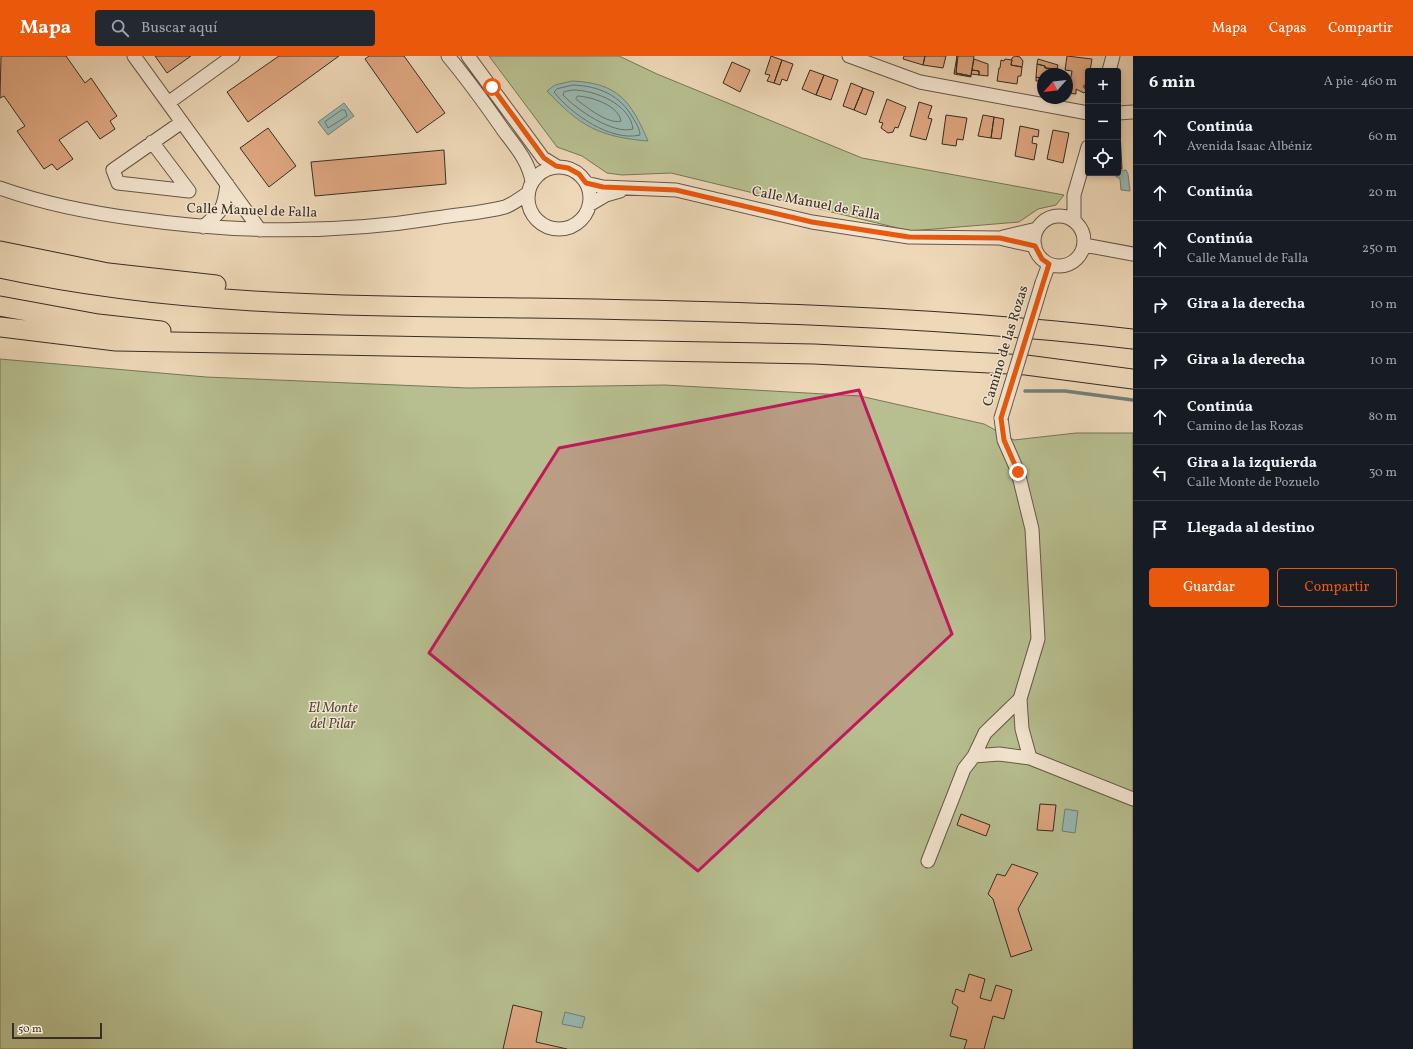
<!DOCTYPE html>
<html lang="es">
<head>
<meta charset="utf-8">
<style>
	:root { --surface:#171b24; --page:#242831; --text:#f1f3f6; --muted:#9ea1a6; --line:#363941; --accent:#ea580c }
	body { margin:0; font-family:Vollkorn,serif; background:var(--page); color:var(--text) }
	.controls { position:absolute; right:12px; top:12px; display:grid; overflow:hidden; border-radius:4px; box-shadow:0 2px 6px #0003 }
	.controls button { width:36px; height:36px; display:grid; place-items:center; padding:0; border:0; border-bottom:1px solid var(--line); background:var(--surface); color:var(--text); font:20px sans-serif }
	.compass { position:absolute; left:1037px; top:12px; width:36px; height:36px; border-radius:50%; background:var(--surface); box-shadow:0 2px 6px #0003; rotate:243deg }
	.scale { position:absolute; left:12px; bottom:10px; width:90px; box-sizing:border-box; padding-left:4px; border:2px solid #382e25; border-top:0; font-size:11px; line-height:14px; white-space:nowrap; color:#382e25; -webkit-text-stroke:3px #f4e6d1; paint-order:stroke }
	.stop { position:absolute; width:12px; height:12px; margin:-9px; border:3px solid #ea580c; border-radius:50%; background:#fff }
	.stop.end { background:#ea580c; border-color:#fff; box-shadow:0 1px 4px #0008 }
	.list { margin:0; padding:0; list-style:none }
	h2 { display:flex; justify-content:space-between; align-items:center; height:52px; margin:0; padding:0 16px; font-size:17px }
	h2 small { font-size:13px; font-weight:400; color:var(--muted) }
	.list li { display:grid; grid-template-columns:26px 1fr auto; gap:12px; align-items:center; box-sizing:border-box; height:56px; padding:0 16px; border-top:1px solid var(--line) }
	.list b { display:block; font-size:15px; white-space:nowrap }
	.list p { margin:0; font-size:13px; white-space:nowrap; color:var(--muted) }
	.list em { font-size:13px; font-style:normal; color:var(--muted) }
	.actions { display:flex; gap:8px; padding:12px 16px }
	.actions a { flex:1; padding:9px 0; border:1px solid var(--accent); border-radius:4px; text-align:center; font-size:14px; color:var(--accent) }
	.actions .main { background:var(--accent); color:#fff }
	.icon { flex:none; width:22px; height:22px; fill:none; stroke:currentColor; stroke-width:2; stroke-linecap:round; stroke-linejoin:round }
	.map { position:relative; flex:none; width:1133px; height:993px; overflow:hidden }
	header { display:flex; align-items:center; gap:24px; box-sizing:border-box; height:56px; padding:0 20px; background:var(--accent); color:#fff }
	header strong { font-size:19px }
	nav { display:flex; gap:22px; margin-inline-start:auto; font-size:14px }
	.search { width:280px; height:36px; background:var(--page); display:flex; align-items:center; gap:10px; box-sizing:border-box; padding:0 14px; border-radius:4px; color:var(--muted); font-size:15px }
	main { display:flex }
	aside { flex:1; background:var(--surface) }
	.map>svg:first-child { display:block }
	.green { fill:#b7bf90; stroke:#78765a }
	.water { fill:#99b9b2; stroke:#72817a }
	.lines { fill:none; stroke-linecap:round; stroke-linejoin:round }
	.shore { stroke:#68746c; stroke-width:1 }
	.stream { stroke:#72817a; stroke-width:3.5 }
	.building { fill:#e0a882; stroke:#382e25 }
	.minor-casing { stroke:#66584a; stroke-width:15 }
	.highway-casing { stroke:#382e25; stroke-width:21 }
	.minor { stroke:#f4e6d1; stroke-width:13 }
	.highway { stroke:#eed8b8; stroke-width:19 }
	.minor-bridge-casing { stroke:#66584a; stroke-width:15; stroke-linecap:butt }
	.minor-bridge { stroke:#f4e6d1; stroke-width:13 }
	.route { stroke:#ea580c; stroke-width:5 }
	.marked { fill:#c2185b; fill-opacity:0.2; stroke:#c2185b; stroke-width:3; stroke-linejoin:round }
	.labels { text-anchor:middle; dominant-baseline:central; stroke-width:3; stroke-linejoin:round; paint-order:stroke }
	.street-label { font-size:14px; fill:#382e25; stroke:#f4e6d1 }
	.park-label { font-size:14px; font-style:italic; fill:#514b3a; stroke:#f4e6d1 }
</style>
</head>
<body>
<header>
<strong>Mapa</strong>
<div class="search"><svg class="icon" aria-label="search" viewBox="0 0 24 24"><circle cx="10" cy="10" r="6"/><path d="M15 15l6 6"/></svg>Buscar aquí</div>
<nav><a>Mapa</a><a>Capas</a><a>Compartir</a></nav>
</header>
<main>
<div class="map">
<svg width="1133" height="993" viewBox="0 0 1133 993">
	<rect width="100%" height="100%" fill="#eed8b8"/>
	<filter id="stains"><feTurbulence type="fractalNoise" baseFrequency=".005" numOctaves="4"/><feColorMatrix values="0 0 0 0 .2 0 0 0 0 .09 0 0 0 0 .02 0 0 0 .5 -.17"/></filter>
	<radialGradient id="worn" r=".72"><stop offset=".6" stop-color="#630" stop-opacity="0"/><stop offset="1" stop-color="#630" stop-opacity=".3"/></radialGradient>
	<path class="green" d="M 489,0 L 619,0 L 657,18 L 862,102 L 1064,139 L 1056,149 L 1038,153 L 1019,166 L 910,175 L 671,117 L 622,119 L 607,117 L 582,100 L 557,91 Z
		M 0,303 L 206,321 L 468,332 L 665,329 L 860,340 L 984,368 L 1014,384 L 1076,377 L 1133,377 L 1133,993 L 0,993 Z"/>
	<path class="water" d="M 572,25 C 618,27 631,45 648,85 C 599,81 580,70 547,35 L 555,29 Z
		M 344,47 L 354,60 L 328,79 L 318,66 Z
		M 1126,114 L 1128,118 L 1130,135 L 1121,134 L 1120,123 L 1114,119 L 1114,117 L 1118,117 L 1118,115 Z
		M 1065,753 L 1078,755 L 1075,777 L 1062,775 Z
		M 565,956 L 585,961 L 582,972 L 562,968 Z"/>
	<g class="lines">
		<path class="shore" d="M 573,29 C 599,30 620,39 633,62 C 636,67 640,73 640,79 C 611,86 571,58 554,36 L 557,33 Z
			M 573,34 C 595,34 630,48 633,73 C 613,79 576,53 563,39 L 564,36 Z
			M 578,40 C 592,41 618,49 621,65 C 609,69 586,51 576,43 Z
			M 342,54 L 345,54 L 347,60 L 328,72 L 325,66 Z"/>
		<path class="stream" d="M 1025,335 L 1065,335 L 1133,344"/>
	</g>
	<path class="building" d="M 1,0 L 66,0 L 85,27 L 91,22 L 117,60 L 110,65 L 115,73 L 100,83 L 87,65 L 59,84 L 73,103 L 57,114 L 52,108 L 44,113 L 17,75 L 25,70 L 4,40 L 0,42 Z
		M 155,0 L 191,0 L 167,17 Z
		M 279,0 L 339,0 L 248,66 L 227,36 Z
		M 369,0 L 404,0 L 445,57 L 417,77 L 365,3 Z
		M 771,0 L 782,4 L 774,27 L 767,25 L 770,19 L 765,18 Z
		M 904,0 L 925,0 L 923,9 L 903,3 Z
		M 925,0 L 946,0 L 943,12 L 923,9 Z
		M 957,0 L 956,17 L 971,20 L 971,21 L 954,18 Z
		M 958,0 L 974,0 L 971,20 L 956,17 Z
		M 1015,0 L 1020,1 L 1023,5 L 1022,11 L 1011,9 L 1012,2 Z
		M 1067,0 L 1092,3 L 1090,15 L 1088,15 L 1087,30 L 1084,29 L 1084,32 L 1087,32 L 1086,35 L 1084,37 L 1076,33 L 1076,38 L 1068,37 L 1072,15 L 1065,14 Z
		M 974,3 L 988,8 L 988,20 L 979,19 L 979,15 L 972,14 Z
		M 1005,3 L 1012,4 L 1011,9 L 1022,11 L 1021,20 L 1018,20 L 1017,28 L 997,25 L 999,12 L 1000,12 L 1001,4 L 1004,5 Z
		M 1038,3 L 1058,9 L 1057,13 L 1045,12 L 1045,10 L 1037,8 Z
		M 782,4 L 793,8 L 787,25 L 782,23 L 780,29 L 774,27 Z
		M 732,6 L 750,14 L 740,36 L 723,27 Z
		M 1037,8 L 1045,10 L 1045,12 L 1057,13 L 1056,18 L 1043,18 L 1043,23 L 1036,21 Z
		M 810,14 L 824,19 L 816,39 L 802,33 Z
		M 972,14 L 979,15 L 979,19 L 971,18 Z
		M 824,19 L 838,24 L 831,44 L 816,39 Z
		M 1036,21 L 1043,23 L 1043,25 L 1036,25 Z
		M 851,27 L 863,32 L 854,54 L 843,50 Z
		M 863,32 L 874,36 L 866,59 L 854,54 Z
		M 887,43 L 906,51 L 898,72 L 895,71 L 893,76 L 888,77 L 881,72 L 883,67 L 879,66 Z
		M 919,46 L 932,50 L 928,62 L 932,63 L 926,84 L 910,80 Z
		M 946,59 L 967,62 L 963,84 L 957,83 L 956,90 L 942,88 Z
		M 983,59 L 994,61 L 991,82 L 978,80 Z
		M 994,61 L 1004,63 L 1001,83 L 991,82 Z
		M 1020,70 L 1039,74 L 1038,81 L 1033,80 L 1032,87 L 1037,88 L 1034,104 L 1015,100 Z
		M 268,72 L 296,110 L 269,131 L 240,92 Z
		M 1053,74 L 1069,77 L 1063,107 L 1047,103 Z
		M 1118,77 L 1121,113 L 1118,113 Z
		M 1118,77 L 1120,77 L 1122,113 L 1121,113 Z
		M 444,94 L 446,128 L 315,140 L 311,106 Z
		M 1040,748 L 1056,749 L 1053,775 L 1037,774 Z
		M 961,758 L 990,769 L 986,780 L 957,769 Z
		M 1012,808 L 1038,817 L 1018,853 L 1032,894 L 1011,901 L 993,843 L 988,838 L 997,818 L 1005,820 Z
		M 969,918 L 985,923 L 980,942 L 991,945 L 996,929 L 1012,934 L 1004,963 L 993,960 L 984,993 L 964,993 L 967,984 L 950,980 L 958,951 L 952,947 L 956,933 L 964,936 Z
		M 513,949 L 542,956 L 536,986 L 567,993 L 503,993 Z"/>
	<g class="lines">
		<g class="minor-casing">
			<path id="minor" d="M 134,0 L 260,174
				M 448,0 C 468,24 486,49 504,75 C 516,91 529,106 532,126
				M 468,0 L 543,102 L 556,110
				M 849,0 L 920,26 L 1088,57
				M 1109,15 L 1113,0
				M 168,47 L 233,0
				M 1118,57 L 1133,56
				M 152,86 L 189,135 L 118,127 L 113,114 L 182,66
				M528 142a31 31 0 1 1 62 0a31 31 0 1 1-62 0Z
				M 586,127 L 603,131 L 676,134 L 812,166 L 909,181 L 999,182 L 1035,190
				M 0,132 C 45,148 92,157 138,163 C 237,177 337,178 436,162 C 459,158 483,157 505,151 C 513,148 521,142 528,137
				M 589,149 L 606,139 L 620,135
				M1034 185a25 25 0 1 1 50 0a25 25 0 1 1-50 0Z
				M 1074,164 L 1074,139 L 1088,91
				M 203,171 C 222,155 224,153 227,128
				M 1003,181 L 1037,173
				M 1084,189 L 1133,198
				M 1042,227 L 1049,208
				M 1020,643 L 1022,673 L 1030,702
				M 974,700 L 999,698 L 1030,702 L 1133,743
				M 928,805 L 964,713 L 974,700 L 985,677 L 1020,643 L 1038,583 L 1032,473 L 1018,416 L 1004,384 L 1001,362"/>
		</g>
		<g class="highway-casing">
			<path id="highway" d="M 0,195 L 108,217 L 216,229
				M 0,212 C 174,250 352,250 529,252 C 730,255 933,260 1133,283
				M 0,250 L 98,268 L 161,275
				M 0,271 L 116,285 L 814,298 L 1026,309 L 1133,323"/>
		</g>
		<use href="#minor" class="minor"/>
		<use href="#highway" class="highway"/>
		<g class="minor-bridge-casing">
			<path id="minor-bridge" d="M 1001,362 L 1042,227"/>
		</g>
		<use href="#minor-bridge" class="minor-bridge"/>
	</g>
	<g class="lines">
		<path class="route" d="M 492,31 L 544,102 L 556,110 L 568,112 L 579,118 L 586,127 L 603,131 L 676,134 L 812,166 L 909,181 L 1000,182 L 1035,190 L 1042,203 L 1049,208 L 1001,362 L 1004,384 L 1018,416"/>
	</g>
	<path class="marked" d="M 859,334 L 952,578 L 698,815 L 429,597 L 559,392 Z"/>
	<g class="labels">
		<g class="street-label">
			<text transform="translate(816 148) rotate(11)">Calle Manuel de Falla</text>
			<text transform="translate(252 155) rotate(2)">Calle Manuel de Falla</text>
			<text transform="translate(1006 290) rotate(-73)">Camino de las Rozas</text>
		</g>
		<g class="park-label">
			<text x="333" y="652">El Monte<tspan x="333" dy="16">del Pilar</tspan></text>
		</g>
	</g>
	<rect width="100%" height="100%" filter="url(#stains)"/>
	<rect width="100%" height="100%" fill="url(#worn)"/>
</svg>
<div class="controls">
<button>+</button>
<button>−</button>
<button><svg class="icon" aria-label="locate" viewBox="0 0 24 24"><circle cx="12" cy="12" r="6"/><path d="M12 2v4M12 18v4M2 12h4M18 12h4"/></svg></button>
</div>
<svg class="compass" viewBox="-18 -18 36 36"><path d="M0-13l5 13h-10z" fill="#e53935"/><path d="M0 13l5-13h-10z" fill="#9ea1a6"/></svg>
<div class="scale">50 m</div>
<div class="stop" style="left:492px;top:31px"></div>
<div class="stop end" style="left:1018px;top:416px"></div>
</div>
<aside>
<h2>6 min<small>A pie · 460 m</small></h2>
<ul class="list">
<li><svg class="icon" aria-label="ahead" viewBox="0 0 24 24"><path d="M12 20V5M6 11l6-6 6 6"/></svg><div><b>Continúa</b><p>Avenida Isaac Albéniz</p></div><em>60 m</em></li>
<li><svg class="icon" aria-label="ahead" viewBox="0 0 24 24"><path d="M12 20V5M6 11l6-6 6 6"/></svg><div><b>Continúa</b></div><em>20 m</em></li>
<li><svg class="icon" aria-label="ahead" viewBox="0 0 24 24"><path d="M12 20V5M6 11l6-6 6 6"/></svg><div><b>Continúa</b><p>Calle Manuel de Falla</p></div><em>250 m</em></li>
<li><svg class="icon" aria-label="right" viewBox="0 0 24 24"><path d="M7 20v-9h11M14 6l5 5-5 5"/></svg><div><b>Gira a la derecha</b></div><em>10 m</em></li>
<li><svg class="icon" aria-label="right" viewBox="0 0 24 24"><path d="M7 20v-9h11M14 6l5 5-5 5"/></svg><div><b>Gira a la derecha</b></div><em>10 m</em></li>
<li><svg class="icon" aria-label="ahead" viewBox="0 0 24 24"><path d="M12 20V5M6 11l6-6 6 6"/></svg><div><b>Continúa</b><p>Camino de las Rozas</p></div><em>80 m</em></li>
<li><svg class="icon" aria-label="left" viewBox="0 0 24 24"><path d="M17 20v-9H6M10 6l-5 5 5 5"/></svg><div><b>Gira a la izquierda</b><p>Calle Monte de Pozuelo</p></div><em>30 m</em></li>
<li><svg class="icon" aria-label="arrive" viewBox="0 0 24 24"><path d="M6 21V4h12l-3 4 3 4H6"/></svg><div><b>Llegada al destino</b></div></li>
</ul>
<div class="actions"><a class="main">Guardar</a><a>Compartir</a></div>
</aside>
</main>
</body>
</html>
